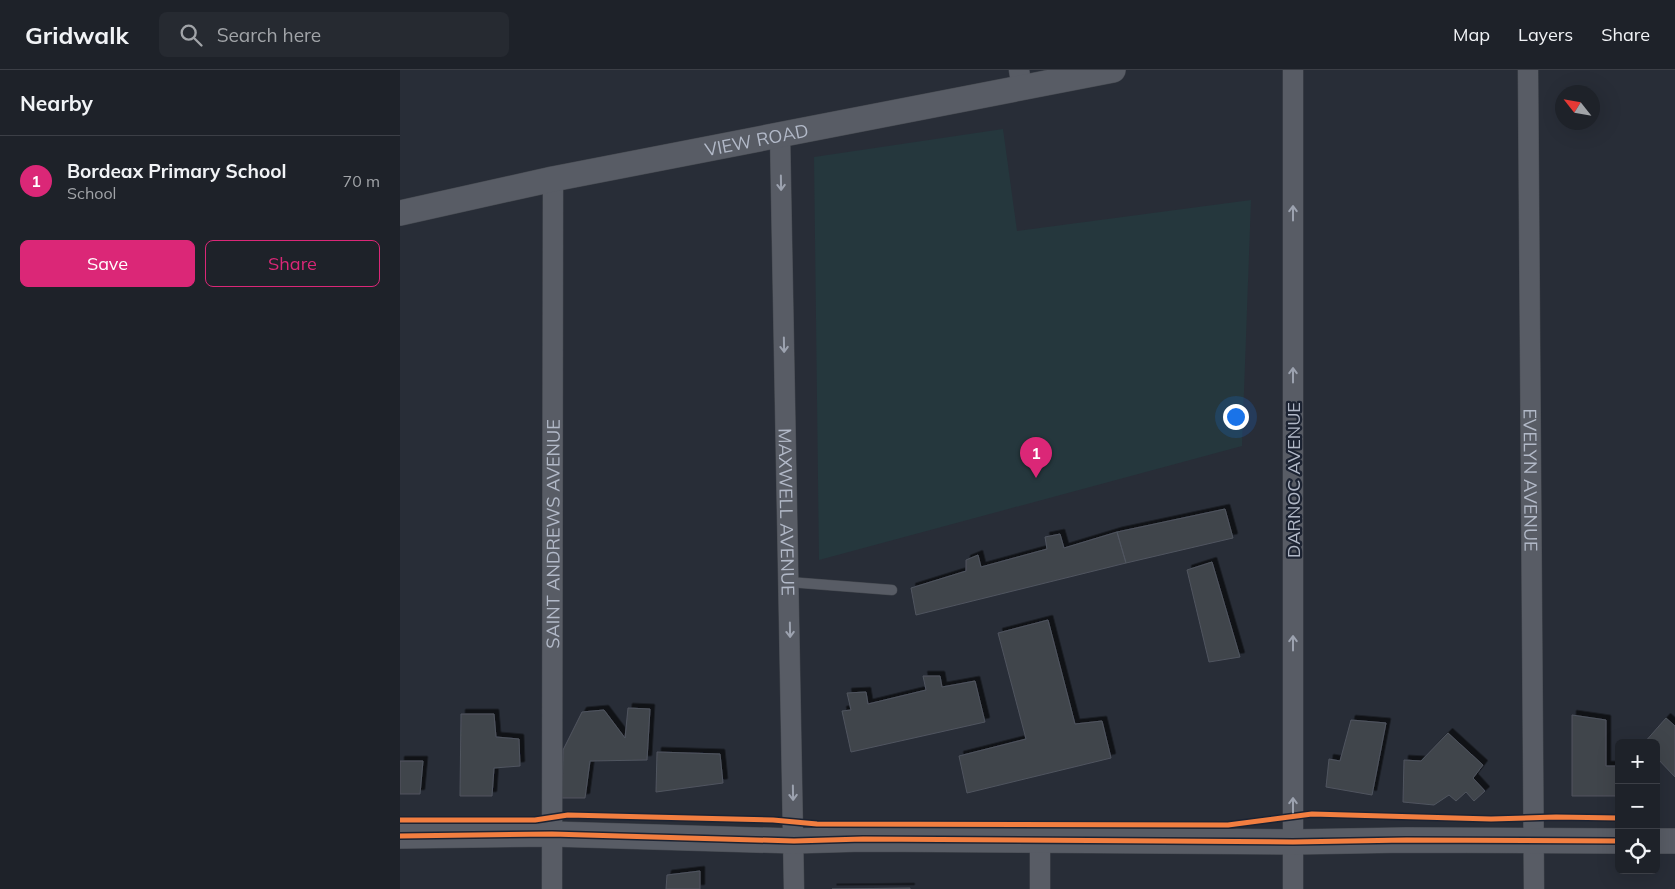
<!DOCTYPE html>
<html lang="en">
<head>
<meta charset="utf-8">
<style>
	:root { --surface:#1e2229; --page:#262a31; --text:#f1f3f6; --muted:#a1a4a8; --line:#3c3f46; --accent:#db2777 }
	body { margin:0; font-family:Mulish,sans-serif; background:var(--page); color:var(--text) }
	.controls { position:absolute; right:15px; bottom:15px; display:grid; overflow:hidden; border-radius:8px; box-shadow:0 5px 20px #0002 }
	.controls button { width:45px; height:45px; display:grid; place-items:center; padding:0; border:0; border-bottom:1px solid var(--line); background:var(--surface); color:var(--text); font:25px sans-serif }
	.compass { position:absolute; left:1155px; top:15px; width:45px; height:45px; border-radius:50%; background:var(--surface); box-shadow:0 5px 20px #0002; rotate:301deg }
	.you { position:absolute; left:835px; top:346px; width:18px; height:18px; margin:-12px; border:4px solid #fff; border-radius:50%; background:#1a73e8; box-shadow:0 0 0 8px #1a73e833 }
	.badge { display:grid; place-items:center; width:32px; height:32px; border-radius:50%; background:var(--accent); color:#fff; font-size:16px; font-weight:700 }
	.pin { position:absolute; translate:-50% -41px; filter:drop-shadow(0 1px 2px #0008) }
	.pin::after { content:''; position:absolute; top:26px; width:18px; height:15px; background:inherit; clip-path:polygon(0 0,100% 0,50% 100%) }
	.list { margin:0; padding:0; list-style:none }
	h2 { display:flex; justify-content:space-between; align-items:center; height:65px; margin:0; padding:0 20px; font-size:21px }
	h2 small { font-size:16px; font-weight:400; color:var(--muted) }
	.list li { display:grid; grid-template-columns:32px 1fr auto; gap:15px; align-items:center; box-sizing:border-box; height:90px; padding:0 20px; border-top:1px solid var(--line) }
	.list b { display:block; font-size:19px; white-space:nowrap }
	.list p { margin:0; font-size:16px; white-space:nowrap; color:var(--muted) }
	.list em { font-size:16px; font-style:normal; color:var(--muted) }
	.actions { display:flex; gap:10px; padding:15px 20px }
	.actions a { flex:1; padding:11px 0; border:1px solid var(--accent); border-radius:8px; text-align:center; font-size:18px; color:var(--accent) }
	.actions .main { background:var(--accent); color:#fff }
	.icon { flex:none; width:28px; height:28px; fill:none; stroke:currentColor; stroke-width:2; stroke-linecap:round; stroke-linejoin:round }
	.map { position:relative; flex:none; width:1275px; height:819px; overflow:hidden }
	header { display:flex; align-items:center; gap:30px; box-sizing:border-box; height:70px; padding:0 25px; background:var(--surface); border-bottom:1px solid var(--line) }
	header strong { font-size:24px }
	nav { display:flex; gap:28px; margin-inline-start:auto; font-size:18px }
	.search { width:350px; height:45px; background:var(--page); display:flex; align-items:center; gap:12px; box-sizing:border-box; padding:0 18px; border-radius:8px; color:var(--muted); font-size:19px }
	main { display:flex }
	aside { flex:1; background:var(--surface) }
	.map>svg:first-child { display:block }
	.green { fill:#25373d }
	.building { fill:#40444c; stroke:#50555f; filter:url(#shadow) }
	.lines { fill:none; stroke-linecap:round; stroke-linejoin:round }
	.service-casing { stroke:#454950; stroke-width:11 }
	.minor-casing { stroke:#454950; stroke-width:21 }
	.tertiary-casing { stroke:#454950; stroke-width:26 }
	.service { stroke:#585c65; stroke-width:10 }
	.minor { stroke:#585c65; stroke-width:20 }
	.tertiary { stroke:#585c65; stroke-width:25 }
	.cycleway-casing { stroke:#1c2332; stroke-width:8 }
	.cycleway { stroke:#f27e40; stroke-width:5 }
	.oneway { stroke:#9ca2af }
	.labels { text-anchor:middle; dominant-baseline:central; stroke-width:4.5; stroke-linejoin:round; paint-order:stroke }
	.street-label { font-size:18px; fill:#b2b9c8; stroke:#1c2332 }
</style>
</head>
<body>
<header>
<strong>Gridwalk</strong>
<div class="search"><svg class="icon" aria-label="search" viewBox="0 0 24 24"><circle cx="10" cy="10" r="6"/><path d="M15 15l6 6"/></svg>Search here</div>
<nav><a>Map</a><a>Layers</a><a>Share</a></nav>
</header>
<main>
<aside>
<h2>Nearby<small></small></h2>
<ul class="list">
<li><span class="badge">1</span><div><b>Bordeax Primary School</b><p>School</p></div><em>70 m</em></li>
</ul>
<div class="actions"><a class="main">Save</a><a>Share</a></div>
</aside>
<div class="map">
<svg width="1275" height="819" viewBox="0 0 1275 819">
	<defs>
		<filter id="shadow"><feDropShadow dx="4.5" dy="-4.5" stdDeviation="0" flood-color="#0009"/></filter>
	</defs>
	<rect width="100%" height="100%" fill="#282d37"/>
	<path class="green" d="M 603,59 L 617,161 L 851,130 L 842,376 L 419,490 L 414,87 Z"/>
	<path class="building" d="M 825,439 L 833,468 L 726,493 L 717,462 Z
		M 717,462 L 726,493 L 516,545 L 511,518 L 566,501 L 566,490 L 578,485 L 581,497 L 647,479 L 645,467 L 660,464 L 664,478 Z
		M 812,492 L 840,587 L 809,592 L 787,500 Z
		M 648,550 L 675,654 L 702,651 L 711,688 L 567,723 L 559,686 L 626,669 L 598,563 Z
		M 523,606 L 540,606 L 542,617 L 575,611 L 585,652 L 451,682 L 442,641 L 451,640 L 447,623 L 466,622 L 468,634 L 526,620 Z
		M 228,638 L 250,639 L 247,690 L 190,691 L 185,728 L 162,728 L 163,680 L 182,642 L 204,640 L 225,668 Z
		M 61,644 L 94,644 L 96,667 L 119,669 L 120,696 L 94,698 L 92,726 L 60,726 Z
		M 1172,645 L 1206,650 L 1206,696 L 1219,696 L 1219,726 L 1172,726 Z
		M 1266,648 L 1275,656 L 1275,707 L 1256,687 L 1256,673 L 1244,673 Z
		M 951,650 L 986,653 L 972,725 L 926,717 L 929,689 L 940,691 Z
		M 1048,663 L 1083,695 L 1073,708 L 1085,721 L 1074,731 L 1066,722 L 1056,731 L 1049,725 L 1034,735 L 1003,732 L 1004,690 L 1021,691 Z
		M 257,682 L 320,684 L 323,713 L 256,722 Z
		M 0,691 L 23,691 L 20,724 L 0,724 Z
		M 300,801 L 300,819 L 266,819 L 267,805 Z
		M 510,818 L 510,819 L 432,819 Z"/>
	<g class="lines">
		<g class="service-casing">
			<path id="service" d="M 389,512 L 492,520"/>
		</g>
		<g class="minor-casing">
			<g id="minor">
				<path d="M 619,0 L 622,18"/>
				<path d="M 893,0 L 893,819"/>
				<path id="s1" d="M 1128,0 L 1134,819"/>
				<path id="s2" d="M 380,64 L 394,819"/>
				<path d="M 640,771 L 640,819"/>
				<path id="s3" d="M 152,819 L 153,109"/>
			</g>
		</g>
		<g class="tertiary-casing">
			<g id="tertiary">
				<path id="s4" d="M 0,143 L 153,109 L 713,0"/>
				<path d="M 0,766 L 152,764 L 394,771 L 463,769 L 893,772 L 1006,770 L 1219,771"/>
				<path d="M 1256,771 L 1275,771"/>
			</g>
		</g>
		<use href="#service" class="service"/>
		<use href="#minor" class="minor"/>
		<use href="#tertiary" class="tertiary"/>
		<g class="cycleway-casing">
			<path id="cycleway" d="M 0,750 L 135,750 L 168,745 L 373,750 L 417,754 L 828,755 L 912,744 L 1091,749 L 1156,747 L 1219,748
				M 0,766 L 152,764 L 394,771 L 463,769 L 893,772 L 1006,770 L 1219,771"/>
		</g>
		<use href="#cycleway" class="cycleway"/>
	</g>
	<defs><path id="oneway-shaft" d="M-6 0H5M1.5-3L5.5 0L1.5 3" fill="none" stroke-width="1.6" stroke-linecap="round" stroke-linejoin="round" transform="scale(1.25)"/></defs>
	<g class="oneway">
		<use href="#oneway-shaft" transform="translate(381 113) rotate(89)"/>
		<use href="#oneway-shaft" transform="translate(893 143) rotate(-90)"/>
		<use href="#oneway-shaft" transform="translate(384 275) rotate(89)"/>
		<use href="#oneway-shaft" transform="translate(893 305) rotate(-90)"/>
		<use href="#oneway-shaft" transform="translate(390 560) rotate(89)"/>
		<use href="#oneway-shaft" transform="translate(893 573) rotate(-90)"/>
		<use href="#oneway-shaft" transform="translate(393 723) rotate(89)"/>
		<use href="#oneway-shaft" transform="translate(893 735) rotate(-90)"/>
	</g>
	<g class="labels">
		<g class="street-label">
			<text stroke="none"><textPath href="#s4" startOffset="364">VIEW ROAD</textPath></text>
			<text transform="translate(893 410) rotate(-90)">DARNOC AVENUE</text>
			<text stroke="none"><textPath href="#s1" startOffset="410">EVELYN AVENUE</textPath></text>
			<text stroke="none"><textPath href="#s2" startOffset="378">MAXWELL AVENUE</textPath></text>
			<text stroke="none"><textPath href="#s3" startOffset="355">SAINT ANDREWS AVENUE</textPath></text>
		</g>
	</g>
</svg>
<div class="controls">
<button>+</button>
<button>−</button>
<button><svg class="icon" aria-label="locate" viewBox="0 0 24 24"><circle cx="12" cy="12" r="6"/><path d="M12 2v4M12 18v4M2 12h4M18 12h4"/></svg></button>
</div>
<svg class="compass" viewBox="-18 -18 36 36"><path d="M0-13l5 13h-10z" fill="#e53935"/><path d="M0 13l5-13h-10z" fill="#a1a4a8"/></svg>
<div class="you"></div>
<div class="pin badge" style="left:636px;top:408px">1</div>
</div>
</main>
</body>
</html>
